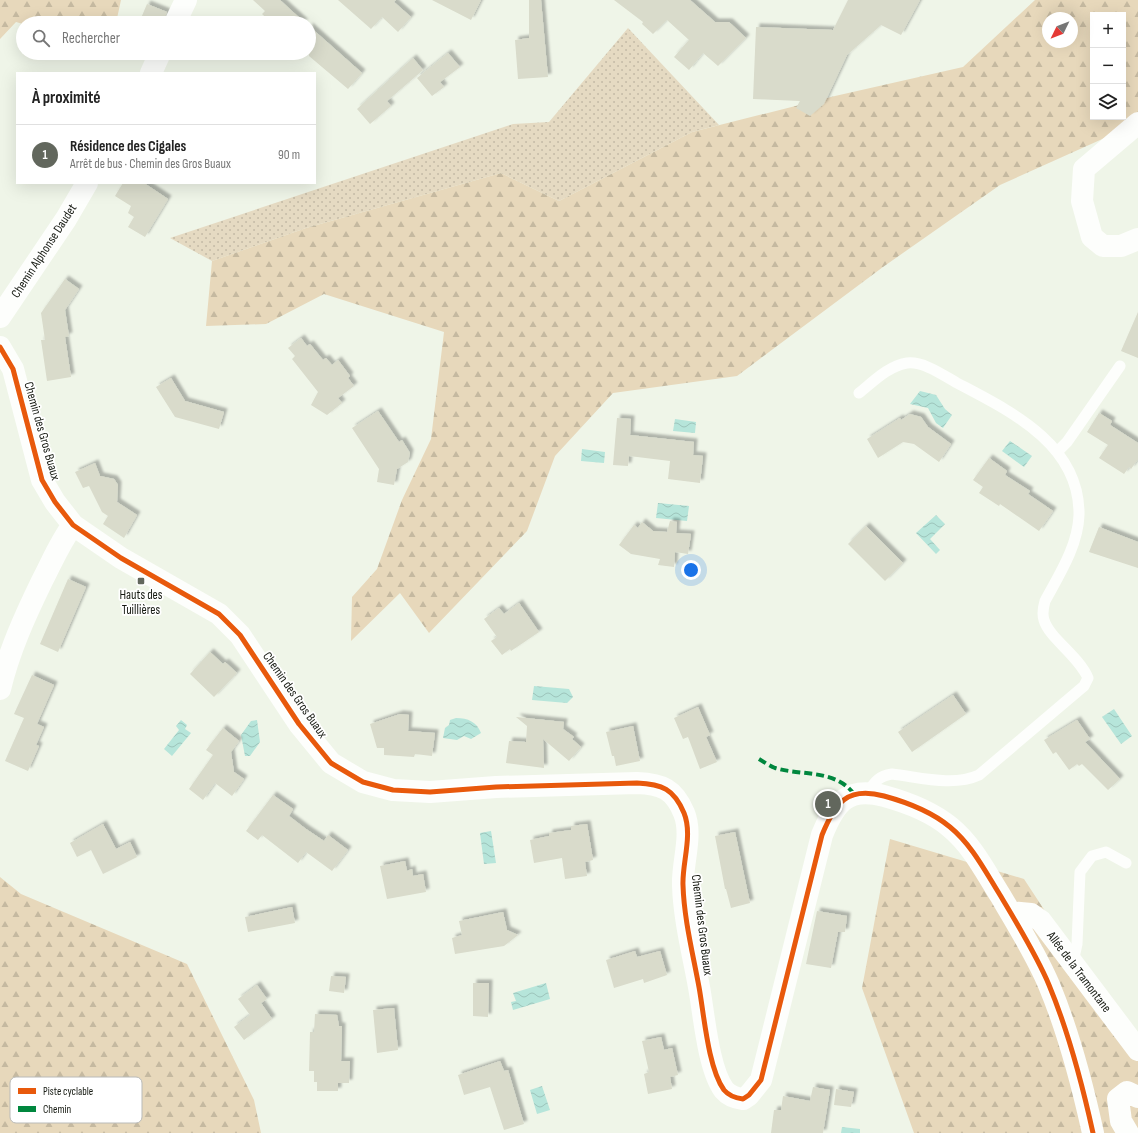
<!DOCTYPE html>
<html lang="fr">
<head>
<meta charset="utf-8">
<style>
	:root { --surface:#fff; --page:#f6f6f6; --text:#222; --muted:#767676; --line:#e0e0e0; --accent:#62675d }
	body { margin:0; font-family:"Sofia Sans Condensed",sans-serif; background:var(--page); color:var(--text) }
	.controls { position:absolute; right:12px; top:12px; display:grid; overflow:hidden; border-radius:0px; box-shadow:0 4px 16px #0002 }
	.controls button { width:36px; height:36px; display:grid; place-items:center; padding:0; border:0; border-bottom:1px solid var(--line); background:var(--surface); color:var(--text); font:20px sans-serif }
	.compass { position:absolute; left:1042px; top:12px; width:36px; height:36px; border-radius:50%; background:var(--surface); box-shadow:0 4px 16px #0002; rotate:227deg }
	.you { position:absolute; left:691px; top:570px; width:14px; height:14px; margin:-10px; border:3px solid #fff; border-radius:50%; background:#1a73e8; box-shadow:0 0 0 6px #1a73e833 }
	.badge { display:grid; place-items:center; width:26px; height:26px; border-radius:50%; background:var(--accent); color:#fff; font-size:13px; font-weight:700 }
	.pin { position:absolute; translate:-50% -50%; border:2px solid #fff; box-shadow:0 1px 4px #0006 }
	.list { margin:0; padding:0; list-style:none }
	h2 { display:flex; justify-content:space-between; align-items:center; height:52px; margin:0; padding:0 16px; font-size:17px }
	h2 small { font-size:13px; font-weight:400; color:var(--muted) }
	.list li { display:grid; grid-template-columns:26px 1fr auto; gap:12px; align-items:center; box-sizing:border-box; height:60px; padding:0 16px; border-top:1px solid var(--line) }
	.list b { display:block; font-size:15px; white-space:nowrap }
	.list p { margin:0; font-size:13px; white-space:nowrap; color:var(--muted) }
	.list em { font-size:13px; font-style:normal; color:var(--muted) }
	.icon { flex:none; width:22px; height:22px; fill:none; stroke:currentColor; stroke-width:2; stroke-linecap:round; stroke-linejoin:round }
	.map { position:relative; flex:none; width:1138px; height:1133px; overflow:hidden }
	.search { position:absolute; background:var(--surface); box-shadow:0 4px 16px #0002; left:16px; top:16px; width:300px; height:44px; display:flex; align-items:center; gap:10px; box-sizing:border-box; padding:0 14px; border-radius:22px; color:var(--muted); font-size:15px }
	.panel { position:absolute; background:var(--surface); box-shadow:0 4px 16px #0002; left:16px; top:72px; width:300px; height:112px; border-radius:0px }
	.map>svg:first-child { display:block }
	.grass { fill:url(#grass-dots) }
	.forest { fill:url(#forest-firs); fill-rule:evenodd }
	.water { fill:url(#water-waves) }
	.building { fill:#d9dbcb; filter:url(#shadow) }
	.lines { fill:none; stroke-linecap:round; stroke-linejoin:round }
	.lane { stroke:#fdfefc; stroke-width:11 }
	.street { stroke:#fdfefc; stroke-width:22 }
	.quiet { stroke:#00873e; stroke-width:4; stroke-dasharray:8 4; stroke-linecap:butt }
	.cycleway-casing { stroke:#fff; stroke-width:8 }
	.cycleway { stroke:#e8590c; stroke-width:5 }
	.poi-dot { fill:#62675d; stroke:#fff; stroke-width:1.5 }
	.labels { text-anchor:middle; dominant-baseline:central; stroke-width:3.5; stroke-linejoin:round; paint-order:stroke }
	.street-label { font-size:13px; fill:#161a12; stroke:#fff }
	.poi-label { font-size:13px; fill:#161a12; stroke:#fff }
	.key { fill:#fff; stroke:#b9bab8; stroke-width:1 }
	.key-label { font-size:11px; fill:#161a12 }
</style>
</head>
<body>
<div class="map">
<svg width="1138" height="1133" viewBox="0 0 1138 1133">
	<defs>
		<pattern id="grass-dots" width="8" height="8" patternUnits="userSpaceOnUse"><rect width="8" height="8" fill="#e5dac2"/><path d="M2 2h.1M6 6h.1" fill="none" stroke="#c4baa6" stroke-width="1.8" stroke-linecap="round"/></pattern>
		<pattern id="forest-firs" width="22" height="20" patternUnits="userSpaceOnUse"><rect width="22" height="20" fill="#e7d8bb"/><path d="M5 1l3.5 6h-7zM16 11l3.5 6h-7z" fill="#c5b9a0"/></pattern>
		<pattern id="water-waves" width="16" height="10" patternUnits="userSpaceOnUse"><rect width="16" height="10" fill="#b6e5da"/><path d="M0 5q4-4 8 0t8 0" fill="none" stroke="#9cc4ba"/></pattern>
		<filter id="shadow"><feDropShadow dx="3.5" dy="-3.5" stdDeviation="1" flood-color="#0004"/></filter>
	</defs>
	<rect width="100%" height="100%" fill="#eff5e8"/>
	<path class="grass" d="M 628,28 L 719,125 L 692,132 L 559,201 L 501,173 L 306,228 L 212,261 L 170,238 L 513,124 L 549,122 Z"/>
	<path class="forest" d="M 0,0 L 121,0 L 116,23 L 23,24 L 16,22 L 0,39 Z
		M 1035,0 L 1138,0 L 1138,123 L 1000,185 L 883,267 L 737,376 L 613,393 L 555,456 L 527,531 L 429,633 L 400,593 L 351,641 L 352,597 L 377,569 L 402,500 L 431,439 L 444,332 L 324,294 L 266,324 L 206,326 L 212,261 L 306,228 L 501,173 L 559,201 L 692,132 L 835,96 L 963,67 ZM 1093,15 L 1123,15 L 1123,117 L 1093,117 ZM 1048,18 L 1072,18 L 1072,42 L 1048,42 Z
		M 890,839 L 1024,879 L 1121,1027 L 1138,1058 L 1138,1133 L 914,1133 L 862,988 Z
		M 0,877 L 21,894 L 187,964 L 254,1100 L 261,1133 L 0,1133 Z"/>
	<path class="water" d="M 920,391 L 936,395 L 945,409 L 952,415 L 943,428 L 936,423 L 928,408 L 910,404 Z
		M 675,419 L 696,422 L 695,433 L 673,431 Z
		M 1010,441 L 1032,456 L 1024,467 L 1002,451 Z
		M 582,449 L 605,452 L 604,463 L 581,461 Z
		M 658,503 L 689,506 L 687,521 L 656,518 Z
		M 936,515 L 945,524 L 930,539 L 940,550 L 936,554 L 916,533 Z
		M 534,686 L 569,689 L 573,697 L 567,703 L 532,700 Z
		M 1114,709 L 1132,736 L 1121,744 L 1102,717 Z
		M 456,718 C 468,718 477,722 481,733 L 471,739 L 464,736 L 457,740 L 443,738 L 445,728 L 449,725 L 450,720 Z
		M 181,720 L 187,725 L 185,729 L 191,733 L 172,756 L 164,749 L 179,730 L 176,726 Z
		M 257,720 L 260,742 L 250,756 L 245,756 L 241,735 L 251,721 Z
		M 491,831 L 496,863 L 484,864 L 480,833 Z
		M 546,983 L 550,999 L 513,1010 L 511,1002 L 516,1001 L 513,993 Z
		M 542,1086 L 550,1110 L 537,1114 L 530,1090 Z
		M 842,1127 L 860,1129 L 860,1133 L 841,1133 Z"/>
	<path class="building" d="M 253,0 L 280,0 L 305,23 L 272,23 L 262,14 L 265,11 Z
		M 338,0 L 396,0 L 394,2 L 411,17 L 398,32 L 382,17 L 371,29 Z
		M 432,0 L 481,0 L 471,20 Z
		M 529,0 L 541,0 L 548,77 L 518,79 L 515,40 L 529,38 Z
		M 614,0 L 690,0 L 715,22 L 729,22 L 746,38 L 718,66 L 703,53 L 689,70 L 674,57 L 689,40 L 667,20 L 653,34 L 642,24 L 643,22 Z
		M 848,0 L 920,0 L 901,35 L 881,25 L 847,55 L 824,104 L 810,116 L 796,108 L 800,101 L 753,99 L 756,27 L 833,30 Z
		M 147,4 L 167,12 L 163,23 L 139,23 Z
		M 309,26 L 362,73 L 348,89 L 309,56 Z
		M 448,53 L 460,67 L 440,82 L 444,87 L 432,96 L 417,78 Z
		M 413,58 L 423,70 L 387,101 L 391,106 L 370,124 L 357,109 Z
		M 123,183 L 144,183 L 168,199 L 145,237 L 128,227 L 134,217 L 128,213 L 131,206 L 115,196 Z
		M 65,279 L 79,289 L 65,310 L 69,336 L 65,337 L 71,377 L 47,381 L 41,340 L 45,340 L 41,313 Z
		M 1138,312 L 1138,358 L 1121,351 Z
		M 301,338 L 307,346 L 310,344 L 323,360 L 326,358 L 332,365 L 338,360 L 350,376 L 348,378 L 354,386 L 338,398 L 342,403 L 327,415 L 311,405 L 318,392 L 292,359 L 295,356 L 288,348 Z
		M 171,378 L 185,401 L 224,412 L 219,429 L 175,417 L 156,387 Z
		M 378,411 L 399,442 L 402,440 L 410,453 L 408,462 L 397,469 L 394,485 L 377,482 L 379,469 L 352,428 Z
		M 1099,413 L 1112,421 L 1110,425 L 1138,443 L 1138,459 L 1131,469 L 1129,467 L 1124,474 L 1099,458 L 1108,445 L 1087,432 Z
		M 910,414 L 921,417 L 928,427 L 951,444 L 939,462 L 914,444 L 903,442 L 878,458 L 867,439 L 900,418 L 901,420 Z
		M 617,418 L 631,419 L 630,435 L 694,442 L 693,455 L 703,456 L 700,483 L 668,479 L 670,461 L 629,456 L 628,466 L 613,465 Z
		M 989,458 L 1007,471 L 1005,475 L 1030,491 L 1028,494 L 1053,511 L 1039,531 L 1000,504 L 999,506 L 979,493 L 983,487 L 973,480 Z
		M 95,463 L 100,476 L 114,479 L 118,485 L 117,502 L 137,515 L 124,538 L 103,524 L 108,516 L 102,512 L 89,486 L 83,488 L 75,472 Z
		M 670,521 L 677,522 L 676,533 L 691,534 L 688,554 L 675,552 L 674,567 L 658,565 L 660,559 L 631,554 L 619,545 L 634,525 L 638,528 L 642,522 L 653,531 L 667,532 Z
		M 866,526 L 903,563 L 885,581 L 848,544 Z
		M 1099,527 L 1138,542 L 1138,568 L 1089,552 Z
		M 68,579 L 86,587 L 58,652 L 40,644 Z
		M 519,603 L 539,632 L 511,651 L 510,649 L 502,655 L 491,641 L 497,637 L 484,619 L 499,608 L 504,614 Z
		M 210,652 L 223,664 L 225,662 L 237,673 L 214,697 L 190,674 Z
		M 32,675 L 54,685 L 37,724 L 44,727 L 36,745 L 39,746 L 28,771 L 5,761 L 24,718 L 14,714 Z
		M 953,695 L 966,714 L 912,752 L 898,732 Z
		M 698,707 L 710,735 L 706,737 L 717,762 L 700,769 L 688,737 L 683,739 L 674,718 Z
		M 400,714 L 409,715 L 408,731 L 435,733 L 432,756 L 415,754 L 414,757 L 384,755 L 384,748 L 377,748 L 370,724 Z
		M 516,717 L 564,722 L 563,729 L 574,737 L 572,739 L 581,747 L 569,761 L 543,739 L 544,768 L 506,763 L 509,741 L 526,742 L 527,726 Z
		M 1077,720 L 1090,739 L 1085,742 L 1120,779 L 1108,790 L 1082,764 L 1079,766 L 1077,764 L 1069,770 L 1056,752 L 1053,754 L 1044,740 Z
		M 633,726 L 640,761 L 616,766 L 614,756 L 612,756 L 606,732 Z
		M 223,728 L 239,741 L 231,752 L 234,772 L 244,779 L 232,796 L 215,783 L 203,800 L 189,789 L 213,755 L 206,750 Z
		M 273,795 L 293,809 L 289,816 L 306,829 L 324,841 L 328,835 L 348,850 L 332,871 L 306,852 L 298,863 L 262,835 L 258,840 L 246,831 Z
		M 103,824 L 116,849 L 130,842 L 137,857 L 103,874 L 91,850 L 77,857 L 70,843 Z
		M 587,824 L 593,860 L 585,862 L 587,876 L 565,879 L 562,858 L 534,863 L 530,840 L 549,836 L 549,833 L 571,830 L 571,826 Z
		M 735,832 L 750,903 L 731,908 L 726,889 L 725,889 L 715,836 Z
		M 405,861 L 407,871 L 412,869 L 413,876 L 423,874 L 426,892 L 387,899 L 380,866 Z
		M 292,907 L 295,923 L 248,932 L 245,917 Z
		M 817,911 L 847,916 L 845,932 L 838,932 L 831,968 L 806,964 Z
		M 503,912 L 507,930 L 518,935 L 504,946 L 455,954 L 452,938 L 462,935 L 459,921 Z
		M 635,951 L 637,957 L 660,951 L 667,975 L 644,983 L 643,979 L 614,988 L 606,960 Z
		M 331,976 L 346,977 L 344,993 L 329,991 Z
		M 473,983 L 489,983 L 488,1017 L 473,1016 Z
		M 257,985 L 267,999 L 261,1003 L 272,1019 L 244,1040 L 234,1027 L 250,1015 L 238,999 Z
		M 394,1008 L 398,1050 L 377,1053 L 373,1010 Z
		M 315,1014 L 337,1015 L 339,1026 L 342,1026 L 341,1061 L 350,1061 L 349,1083 L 338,1083 L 338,1091 L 317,1091 L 317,1082 L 314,1082 L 314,1071 L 309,1071 L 310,1032 L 314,1032 Z
		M 661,1037 L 664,1050 L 672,1048 L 678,1075 L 670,1077 L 672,1089 L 648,1094 L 644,1074 L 649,1072 L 642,1041 Z
		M 500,1061 L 504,1071 L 508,1070 L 524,1124 L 504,1130 L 490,1087 L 464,1095 L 458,1075 Z
		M 813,1087 L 830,1090 L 823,1133 L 771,1133 L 774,1110 L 781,1110 L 783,1096 L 810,1101 Z
		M 836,1089 L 854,1092 L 851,1107 L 834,1105 Z"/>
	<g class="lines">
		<path class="lane" d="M 859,393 C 873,382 888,366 907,363 C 923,361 943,375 957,383 C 1010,411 1080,444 1079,515 C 1078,546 1059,575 1045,601 C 1043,608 1042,614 1044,620 C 1049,638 1079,656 1088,678 L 1084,686 L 979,775 C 953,787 919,777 892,774 C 879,776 875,781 868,792
			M 1057,452 L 1067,442 L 1120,366
			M 1073,962 L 1077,944 L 1080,872 L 1092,856 L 1106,852 L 1126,863"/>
		<path class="street" d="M 175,23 L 186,0
			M 151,73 L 160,53
			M 1138,123 L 1084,169 L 1082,201 L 1092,237 L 1103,246 L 1121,246 L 1138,239
			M 0,317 L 66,219 L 87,183
			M 0,347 L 13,369 L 42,480 L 55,502 L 73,525 L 121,558 L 219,614 L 240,635 L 299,724 L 331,763 L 363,782 L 393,790 L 430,792 L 496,787 L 637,783 C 662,784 674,789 684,813 C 693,835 682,863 683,885 C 684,919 693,954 699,987 C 704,1014 708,1068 724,1090 C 729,1096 735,1098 743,1099 L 749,1095 L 761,1080 L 822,835 C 835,803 847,786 884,796 C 906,802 932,812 950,827 C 972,845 985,871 1000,895 C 1016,922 1037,956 1049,985 C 1069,1033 1082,1083 1093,1133
			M 0,689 C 9,651 25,616 42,581 C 52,562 60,542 73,525
			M 1010,912 L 1031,914 L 1041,921 L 1138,1050
			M 1128,1133 L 1121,1121 L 1118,1099 L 1127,1092 L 1138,1097"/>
		<path class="quiet" d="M 759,759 C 764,762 770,766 775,768 C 802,776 835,769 854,794"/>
		<g class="cycleway-casing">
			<path id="cycleway" d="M 0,347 L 13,369 L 42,480 L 55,502 L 73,525 L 121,558 L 219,614 L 240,635 L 299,724 L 331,763 L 363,782 L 393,790 L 430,792 L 496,787 L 637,783 C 662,784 674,789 684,813 C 693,835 682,863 683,885 C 684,919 693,954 699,987 C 704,1014 708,1068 724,1090 C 729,1096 735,1098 743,1099 L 749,1095 L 761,1080 L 822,835 C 835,803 847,786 884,796 C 906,802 932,812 950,827 C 972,845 985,871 1000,895 C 1016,922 1037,956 1049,985 C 1069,1033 1082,1083 1093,1133"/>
		</g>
		<use href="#cycleway" class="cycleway"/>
	</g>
	<rect class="poi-dot" x="137" y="577" width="8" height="8" rx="2"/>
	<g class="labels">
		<g class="street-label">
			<text transform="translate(44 251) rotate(-57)">Chemin Alphonse Daudet</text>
			<text transform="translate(42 431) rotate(74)">Chemin des Gros Buaux</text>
			<text transform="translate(295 695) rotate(55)">Chemin des Gros Buaux</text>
			<text transform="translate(702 925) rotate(83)">Chemin des Gros Buaux</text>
			<text transform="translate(1079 972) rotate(53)">Allée de la Tramontane</text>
		</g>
		<g class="poi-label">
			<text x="141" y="595">Hauts des<tspan x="141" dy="15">Tuillières</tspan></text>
		</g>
	</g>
	<rect x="10" y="1077" width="132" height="46" rx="6" class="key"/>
	<rect x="18" y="1088" width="18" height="6" fill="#e8590c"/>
	<rect x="18" y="1106" width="18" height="6" fill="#00873e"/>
	<g class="key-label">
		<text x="43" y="1095">Piste cyclable</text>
		<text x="43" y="1113">Chemin</text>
	</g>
</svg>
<div class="controls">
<button>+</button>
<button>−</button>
<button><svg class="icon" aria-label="layers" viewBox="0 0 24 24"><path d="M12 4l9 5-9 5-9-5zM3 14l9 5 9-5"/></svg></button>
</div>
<svg class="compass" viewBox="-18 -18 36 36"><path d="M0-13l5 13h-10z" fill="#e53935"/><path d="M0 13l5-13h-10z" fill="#767676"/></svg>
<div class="you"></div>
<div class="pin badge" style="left:828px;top:804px">1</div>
<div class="search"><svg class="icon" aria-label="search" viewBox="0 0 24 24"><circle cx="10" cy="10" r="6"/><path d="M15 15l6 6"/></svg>Rechercher</div>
<section class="panel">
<h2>À proximité<small></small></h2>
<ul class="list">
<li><span class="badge">1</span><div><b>Résidence des Cigales</b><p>Arrêt de bus · Chemin des Gros Buaux</p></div><em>90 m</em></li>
</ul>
</section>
</div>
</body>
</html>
